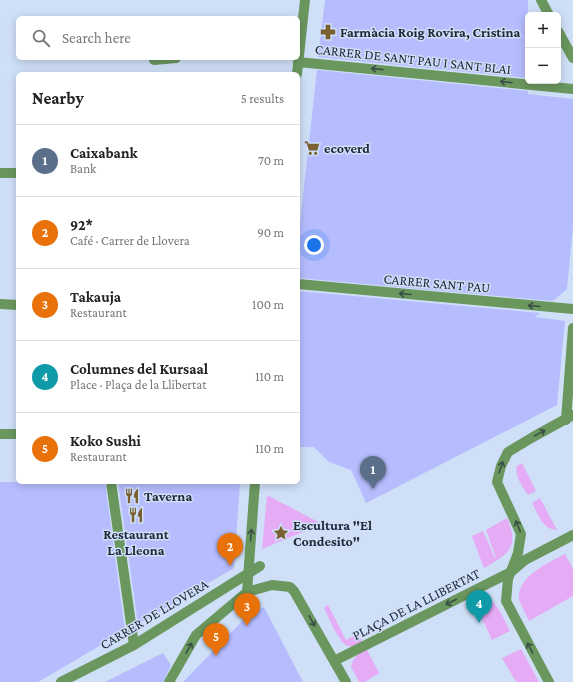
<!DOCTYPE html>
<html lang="en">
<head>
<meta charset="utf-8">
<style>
	:root { --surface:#fff; --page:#f6f6f6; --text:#222; --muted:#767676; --line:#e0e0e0; --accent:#0b8043 }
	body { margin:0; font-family:"Crimson Pro",serif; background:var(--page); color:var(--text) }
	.controls { position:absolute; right:12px; top:12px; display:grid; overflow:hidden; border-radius:6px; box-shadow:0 2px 10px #0003 }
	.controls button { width:36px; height:36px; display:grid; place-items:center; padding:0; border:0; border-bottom:1px solid var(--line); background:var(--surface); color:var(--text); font:20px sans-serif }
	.you { position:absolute; left:314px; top:245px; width:14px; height:14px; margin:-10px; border:3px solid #fff; border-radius:50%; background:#1a73e8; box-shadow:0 0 0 6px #1a73e833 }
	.badge { display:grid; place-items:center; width:26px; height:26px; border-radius:50%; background:var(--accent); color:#fff; font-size:13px; font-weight:700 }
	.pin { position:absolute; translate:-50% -33px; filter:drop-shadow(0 1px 2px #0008) }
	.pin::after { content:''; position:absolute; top:21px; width:14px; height:12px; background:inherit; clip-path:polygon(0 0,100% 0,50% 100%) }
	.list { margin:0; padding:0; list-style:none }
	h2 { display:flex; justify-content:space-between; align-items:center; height:52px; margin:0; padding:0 16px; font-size:17px }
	h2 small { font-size:13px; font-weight:400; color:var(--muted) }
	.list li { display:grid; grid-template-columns:26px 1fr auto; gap:12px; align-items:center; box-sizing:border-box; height:72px; padding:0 16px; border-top:1px solid var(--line) }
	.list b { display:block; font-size:15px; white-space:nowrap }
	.list p { margin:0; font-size:13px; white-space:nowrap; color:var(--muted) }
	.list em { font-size:13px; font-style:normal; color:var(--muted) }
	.icon { flex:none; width:22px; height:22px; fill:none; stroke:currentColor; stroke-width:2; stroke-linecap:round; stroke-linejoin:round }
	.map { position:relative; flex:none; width:573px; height:682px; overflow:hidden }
	.search { position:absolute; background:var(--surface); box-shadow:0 2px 10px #0003; left:16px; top:16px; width:284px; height:44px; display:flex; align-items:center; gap:10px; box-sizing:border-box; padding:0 14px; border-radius:6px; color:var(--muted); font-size:15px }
	.panel { position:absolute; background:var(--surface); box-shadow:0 2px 10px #0003; left:16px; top:72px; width:284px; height:412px; border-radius:6px }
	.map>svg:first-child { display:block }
	.green { fill:#e6abf5 }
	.building { fill:#b6bdfe }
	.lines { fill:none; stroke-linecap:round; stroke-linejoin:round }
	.street { stroke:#6a975e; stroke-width:10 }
	.oneway { stroke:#394f45 }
	.labels { text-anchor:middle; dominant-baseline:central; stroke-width:3; stroke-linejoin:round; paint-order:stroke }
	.poi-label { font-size:14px; font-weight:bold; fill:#1e2837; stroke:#cfdff7; text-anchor:start }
	.street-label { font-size:14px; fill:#1e2837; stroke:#cfdff7 }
</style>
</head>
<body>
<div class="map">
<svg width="573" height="682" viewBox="0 0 573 682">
	<rect width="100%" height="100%" fill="#cfdff7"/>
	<path class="green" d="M 522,463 L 536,491 L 528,495 C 523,487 514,476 517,466 Z
		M 267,495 L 322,524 L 262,549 Z
		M 540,498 L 557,530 C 542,529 539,515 532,503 Z
		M 507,518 C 520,548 508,554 484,568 L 472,536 L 483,531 L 495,558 L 496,558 L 486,530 Z
		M 565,554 L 573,569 L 573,596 L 529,621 C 526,614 520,605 519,598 C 517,577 549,562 565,554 Z
		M 479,595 C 496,596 503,618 510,631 L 492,640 L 472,597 Z
		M 328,605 L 346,640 L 358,634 L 363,643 C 358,645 354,648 348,646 C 339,643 328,616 324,608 Z
		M 366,648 L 379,673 L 365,682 L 359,682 L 351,667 C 353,657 358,654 366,648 Z
		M 521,649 L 539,682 L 516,682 L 502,658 Z"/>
	<path class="building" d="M 325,0 L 528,0 L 528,78 L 318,57 Z
		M 317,70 L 528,91 L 528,94 L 573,99 L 573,227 L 567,289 L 553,301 L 298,278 L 298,241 Z
		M 298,291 L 540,313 L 535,317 L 565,321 L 557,405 L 366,503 L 351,470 L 329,462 L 314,447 L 298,447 Z
		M 0,482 L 105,482 L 125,631 L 38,682 L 0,682 Z
		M 118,482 L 240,482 L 234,568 L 138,624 Z
		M 264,607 L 303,682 L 183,682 L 246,617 Z
		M 163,653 L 171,665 L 163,682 L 105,682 Z"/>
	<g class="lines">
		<path class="street" d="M 541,0 L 549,15
			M 558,31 L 573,58
			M 154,60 L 176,58
			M 298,62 L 573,89
			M 297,74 L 305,0
			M 0,173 L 18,173
			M 298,284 L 573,309
			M 0,304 L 18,305
			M 566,420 L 573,328
			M 0,434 L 18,434
			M 111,482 L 134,645
			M 247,592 L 255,482
			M 334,661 L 511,572 L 525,560 L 573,535
			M 61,682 L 134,645 L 260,566
			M 169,682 L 196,635 L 247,592 L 272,585 L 290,587 L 294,591 L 346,682
			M 549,682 L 506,601 L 508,579 L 518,553 L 521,534 L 497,482 L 501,466 L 508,452 L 533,437 L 573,415"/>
	</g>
	<defs><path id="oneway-shaft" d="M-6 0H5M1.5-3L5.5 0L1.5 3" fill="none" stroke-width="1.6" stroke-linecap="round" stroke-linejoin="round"/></defs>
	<g class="oneway">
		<use href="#oneway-shaft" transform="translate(377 69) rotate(-174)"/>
		<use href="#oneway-shaft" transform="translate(506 82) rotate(-174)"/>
		<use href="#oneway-shaft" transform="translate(405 294) rotate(-175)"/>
		<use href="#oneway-shaft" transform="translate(534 306) rotate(-175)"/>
		<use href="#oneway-shaft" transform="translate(540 433) rotate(-28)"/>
		<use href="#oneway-shaft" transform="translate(501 467) rotate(-71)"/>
		<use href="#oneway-shaft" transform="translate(518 526) rotate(-112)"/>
		<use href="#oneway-shaft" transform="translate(251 535) rotate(-86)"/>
		<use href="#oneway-shaft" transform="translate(451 602) rotate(153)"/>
		<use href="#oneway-shaft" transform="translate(312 621) rotate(61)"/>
		<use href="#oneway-shaft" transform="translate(189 648) rotate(-60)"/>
		<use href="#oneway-shaft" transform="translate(530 648) rotate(-118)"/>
	</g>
	<defs>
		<g id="pharmacy-bare" transform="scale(1.2)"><path d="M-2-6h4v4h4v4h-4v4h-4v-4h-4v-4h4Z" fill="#7b6032" stroke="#cfdff7" stroke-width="2.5" paint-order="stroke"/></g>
		<g id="supermarket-bare" transform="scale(1.2)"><path d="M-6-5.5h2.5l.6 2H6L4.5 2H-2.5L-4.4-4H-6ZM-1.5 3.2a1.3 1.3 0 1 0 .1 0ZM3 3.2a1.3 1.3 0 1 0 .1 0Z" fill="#7b6032" stroke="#cfdff7" stroke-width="2.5" paint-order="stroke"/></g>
		<g id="restaurant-bare" transform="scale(1.2)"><path d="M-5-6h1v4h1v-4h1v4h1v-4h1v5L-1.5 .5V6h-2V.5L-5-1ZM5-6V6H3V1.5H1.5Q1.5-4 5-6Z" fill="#7b6032" stroke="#cfdff7" stroke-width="2.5" paint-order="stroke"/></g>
		<g id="sight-bare" transform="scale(1.2)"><path d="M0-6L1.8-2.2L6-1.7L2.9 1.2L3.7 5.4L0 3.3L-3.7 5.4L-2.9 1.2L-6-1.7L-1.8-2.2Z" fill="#7b6032" stroke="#cfdff7" stroke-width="2.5" paint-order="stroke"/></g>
	</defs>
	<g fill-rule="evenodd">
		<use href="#pharmacy-bare" x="328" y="32"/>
		<use href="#supermarket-bare" x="312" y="148"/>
		<use href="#restaurant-bare" x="132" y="496"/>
		<use href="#restaurant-bare" x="136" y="515"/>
		<use href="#sight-bare" x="281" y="533"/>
	</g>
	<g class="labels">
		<g class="poi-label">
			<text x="340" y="32">Farmàcia Roig Rovira, Cristina</text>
			<text x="324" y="148">ecoverd</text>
			<text x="144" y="496">Taverna</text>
			<text x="293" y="525">Escultura "El<tspan x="293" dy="16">Condesito"</tspan></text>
			<text x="136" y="534" text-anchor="middle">Restaurant<tspan x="136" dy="16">La Lleona</tspan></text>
		</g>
		<g class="street-label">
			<text transform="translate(413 59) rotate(6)">CARRER DE SANT PAU I SANT BLAI</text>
			<text transform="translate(437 283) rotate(5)">CARRER SANT PAU</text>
			<text transform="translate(416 604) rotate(-27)">PLAÇA DE LA LLIBERTAT</text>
			<text transform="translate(154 614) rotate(-31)">CARRER DE LLOVERA</text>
		</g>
	</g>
</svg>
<div class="controls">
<button>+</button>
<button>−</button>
</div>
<div class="you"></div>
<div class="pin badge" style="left:373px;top:489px;background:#5c6f8a">1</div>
<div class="pin badge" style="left:230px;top:566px;background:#e8710a">2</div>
<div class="pin badge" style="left:247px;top:626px;background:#e8710a">3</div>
<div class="pin badge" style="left:479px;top:623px;background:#0f9aa8">4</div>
<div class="pin badge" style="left:216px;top:656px;background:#e8710a">5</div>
<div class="search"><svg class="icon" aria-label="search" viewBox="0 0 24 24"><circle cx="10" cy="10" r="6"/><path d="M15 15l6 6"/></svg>Search here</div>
<section class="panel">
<h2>Nearby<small>5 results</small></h2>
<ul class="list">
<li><span class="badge" style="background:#5c6f8a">1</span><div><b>Caixabank</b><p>Bank</p></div><em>70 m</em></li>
<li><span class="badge" style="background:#e8710a">2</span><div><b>92*</b><p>Café · Carrer de Llovera</p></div><em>90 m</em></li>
<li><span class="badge" style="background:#e8710a">3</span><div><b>Takauja</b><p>Restaurant</p></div><em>100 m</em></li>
<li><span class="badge" style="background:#0f9aa8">4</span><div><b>Columnes del Kursaal</b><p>Place · Plaça de la Llibertat</p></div><em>110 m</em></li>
<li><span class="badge" style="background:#e8710a">5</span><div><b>Koko Sushi</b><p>Restaurant</p></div><em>110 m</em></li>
</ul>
</section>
</div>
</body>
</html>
